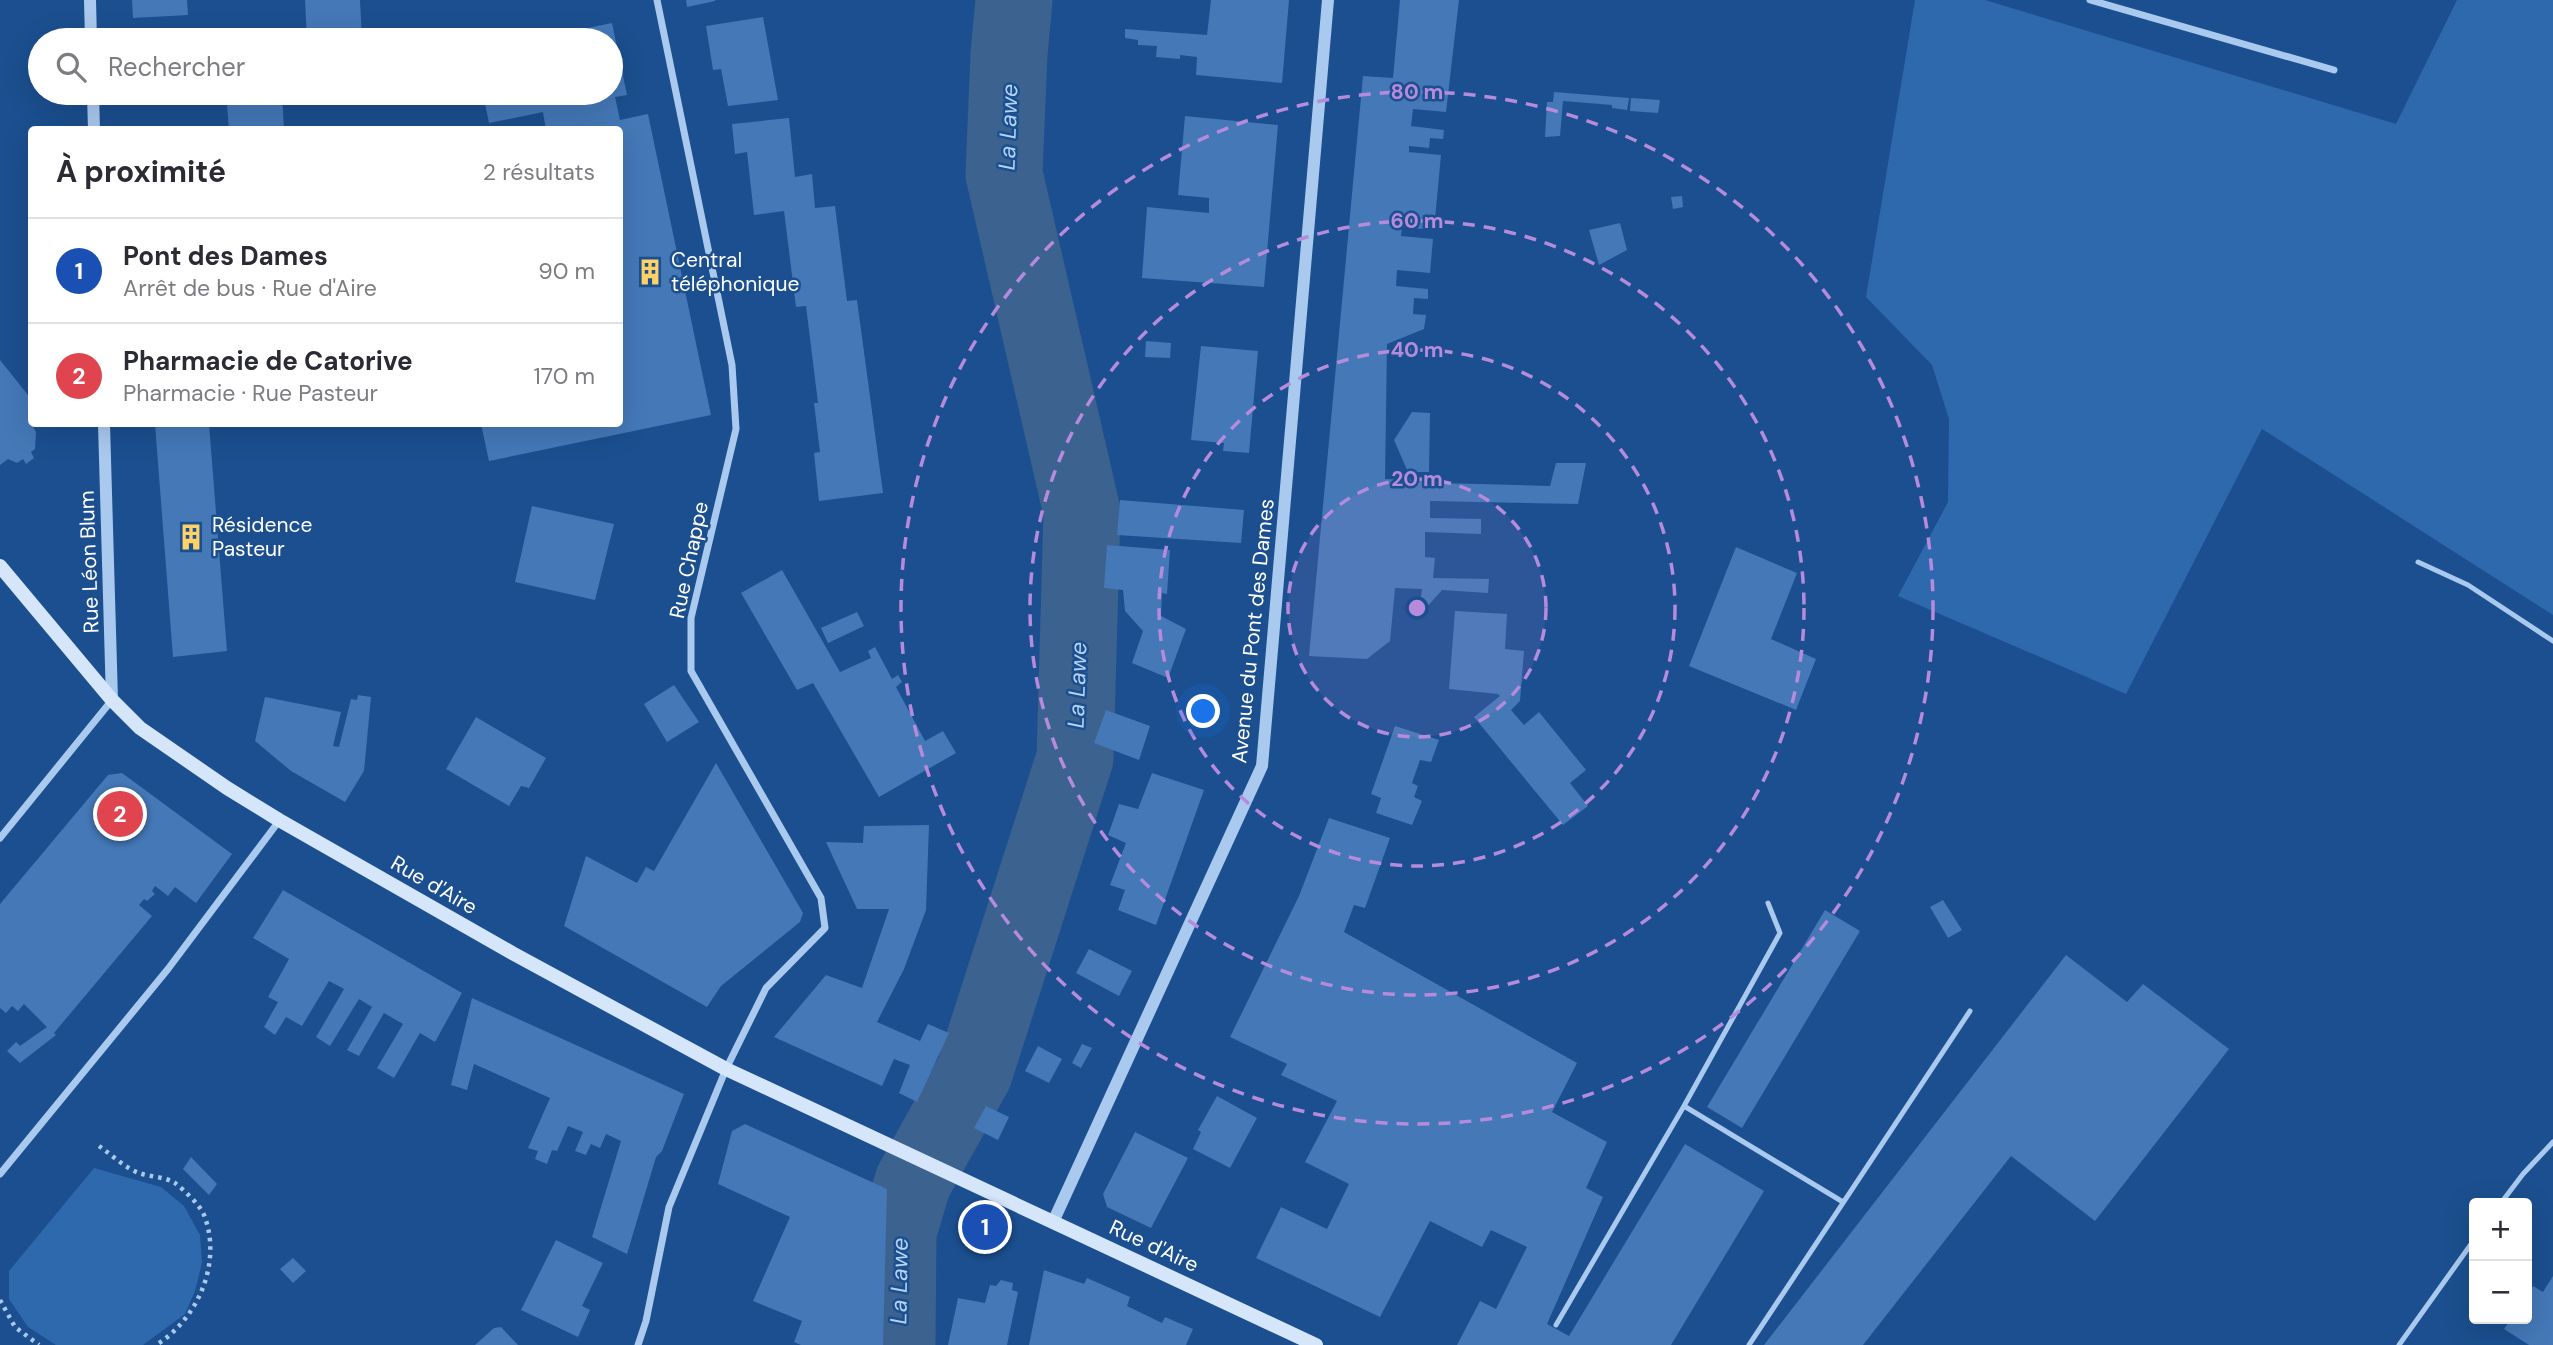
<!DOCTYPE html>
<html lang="fr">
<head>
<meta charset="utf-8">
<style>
	:root { --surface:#fff; --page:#f2f2f3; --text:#2b2b33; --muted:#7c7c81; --line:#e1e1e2; --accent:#0b8043 }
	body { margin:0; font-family:"DM Sans",sans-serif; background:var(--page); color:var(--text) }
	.controls { position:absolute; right:21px; bottom:21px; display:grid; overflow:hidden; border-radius:7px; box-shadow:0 7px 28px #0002 }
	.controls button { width:63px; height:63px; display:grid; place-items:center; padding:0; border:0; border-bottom:2px solid var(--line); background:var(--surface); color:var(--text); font:35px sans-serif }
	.you { position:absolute; left:1204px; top:712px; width:24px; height:24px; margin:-18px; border:5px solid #fff; border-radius:50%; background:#1a73e8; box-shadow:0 0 0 10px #1a73e833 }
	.badge { display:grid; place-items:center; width:46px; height:46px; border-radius:50%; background:var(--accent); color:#fff; font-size:23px; font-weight:700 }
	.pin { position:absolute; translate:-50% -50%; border:4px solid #fff; box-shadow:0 2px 7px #0006 }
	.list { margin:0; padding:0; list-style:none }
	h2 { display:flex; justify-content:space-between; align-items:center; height:91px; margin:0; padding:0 28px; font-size:30px }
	h2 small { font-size:23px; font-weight:400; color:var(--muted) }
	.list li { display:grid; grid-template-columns:46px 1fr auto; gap:21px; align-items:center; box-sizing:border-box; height:105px; padding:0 28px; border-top:2px solid var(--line) }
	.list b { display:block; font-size:26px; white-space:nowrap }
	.list p { margin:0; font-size:23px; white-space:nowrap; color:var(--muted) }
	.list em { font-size:23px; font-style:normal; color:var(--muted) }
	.icon { flex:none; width:38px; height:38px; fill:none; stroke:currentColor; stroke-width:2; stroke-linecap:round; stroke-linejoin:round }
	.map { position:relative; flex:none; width:2553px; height:1345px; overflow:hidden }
	.search { position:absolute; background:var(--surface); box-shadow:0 7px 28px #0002; left:28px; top:28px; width:595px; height:77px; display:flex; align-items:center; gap:18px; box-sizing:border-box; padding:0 24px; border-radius:38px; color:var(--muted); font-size:26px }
	.panel { position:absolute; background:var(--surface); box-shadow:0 7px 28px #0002; left:28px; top:126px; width:595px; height:301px; border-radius:7px }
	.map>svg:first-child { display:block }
	.green { fill:#2e69ad }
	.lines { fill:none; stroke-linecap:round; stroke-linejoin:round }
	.river { stroke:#3c6290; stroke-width:77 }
	.building { fill:#4478b7 }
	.path { stroke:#a9c9ee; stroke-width:4.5; stroke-dasharray:3.5 5; stroke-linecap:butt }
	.service { stroke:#a9c9ee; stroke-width:5 }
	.minor { stroke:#a9c9ee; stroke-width:7 }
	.tertiary { stroke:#a9c9ee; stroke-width:12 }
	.secondary { stroke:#d6e6fa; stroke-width:14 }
	.ring { fill:none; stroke:#b68bdc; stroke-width:3.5; stroke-dasharray:12 9 }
	.labels { text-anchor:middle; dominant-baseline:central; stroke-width:5; stroke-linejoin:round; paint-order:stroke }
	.poi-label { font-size:21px; fill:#fff; stroke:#1b4f8f; text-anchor:start }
	.street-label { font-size:21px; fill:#fff; stroke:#1b4f8f }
	.water-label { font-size:23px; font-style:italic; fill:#b5d3f5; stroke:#1b4f8f }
	.centre { fill:#b68bdc; stroke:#1b4f8f; stroke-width:3.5 }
	.ring-label { font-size:21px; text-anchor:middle; font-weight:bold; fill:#b68bdc; stroke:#1b4f8f; stroke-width:5; stroke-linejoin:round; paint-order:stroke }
</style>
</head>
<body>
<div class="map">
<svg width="2553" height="1345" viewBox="0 0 2553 1345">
	<rect width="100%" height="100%" fill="#1b4f8f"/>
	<path class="green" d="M 1915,0 L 1985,0 L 2396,124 L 2457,0 L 2553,0 L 2553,615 L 2262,429 L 2126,694 L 1898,596 L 1948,502 L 1949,419 L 1932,365 L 1866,297 Z
		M 94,1168 L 161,1187 L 184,1206 L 200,1235 L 202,1263 L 195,1291 L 185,1314 L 143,1345 L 56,1345 L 28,1327 L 9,1299 L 9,1271 Z"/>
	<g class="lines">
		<path class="river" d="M 897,1345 L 898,1232 L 913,1182 L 974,1073 L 1075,758 L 1082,512 L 1004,174 L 1009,54 L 1014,0"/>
	</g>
	<path class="building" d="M 132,0 L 187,0 L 188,15 L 133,18 Z
		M 305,0 L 360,0 L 362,40 L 307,40 Z
		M 686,0 L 715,0 L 715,1 L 687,7 Z
		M 1211,0 L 1289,0 L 1282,83 L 1196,75 L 1197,57 L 1180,55 L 1180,59 L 1156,57 L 1157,46 L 1138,45 L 1138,40 L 1125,38 L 1125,29 L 1207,35 Z
		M 1400,0 L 1459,0 L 1446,112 L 1413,109 L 1411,126 L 1444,130 L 1443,139 L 1430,138 L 1429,148 L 1409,146 L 1409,152 L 1441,155 L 1434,230 L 1402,227 L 1401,236 L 1433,239 L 1430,273 L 1397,270 L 1396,286 L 1428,289 L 1428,299 L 1414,298 L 1413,314 L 1426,315 L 1424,329 L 1387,344 L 1385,479 L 1439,481 L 1440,483 L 1550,486 L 1556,463 L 1586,463 L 1578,504 L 1430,501 L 1430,518 L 1481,519 L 1481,534 L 1425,532 L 1425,557 L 1435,558 L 1433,578 L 1489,579 L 1488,593 L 1442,590 L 1418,617 L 1422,589 L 1395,588 L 1390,641 L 1367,659 L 1309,656 L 1363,76 L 1393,78 Z
		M 763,17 L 778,100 L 728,106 L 721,69 L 713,70 L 706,26 Z
		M 612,23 L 627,95 L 615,97 L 620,120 L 648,114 L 711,415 L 489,461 L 481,424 L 620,424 L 620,130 L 546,130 L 543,112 L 489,123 L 483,93 L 611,93 L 611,40 L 535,39 Z
		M 1554,92 L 1629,98 L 1627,110 L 1612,108 L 1612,105 L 1563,101 L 1560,136 L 1545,137 L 1547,102 L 1553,102 Z
		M 226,93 L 282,93 L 284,130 L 229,130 Z
		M 1631,98 L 1660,100 L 1658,113 L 1630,111 Z
		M 1185,116 L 1278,125 L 1264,287 L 1142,278 L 1147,207 L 1209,213 L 1209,198 L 1178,195 Z
		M 789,118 L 795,177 L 812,174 L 815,208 L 835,206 L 847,301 L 857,300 L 883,493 L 819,501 L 814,453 L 820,452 L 814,403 L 818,403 L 806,306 L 796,307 L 784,211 L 754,215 L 747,152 L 735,154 L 732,124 Z
		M 1682,196 L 1683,207 L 1673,209 L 1671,197 Z
		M 1620,223 L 1627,250 L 1599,265 L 1589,230 Z
		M 1146,341 L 1171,343 L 1170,358 L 1145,357 Z
		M 1201,346 L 1258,351 L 1249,453 L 1223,451 L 1224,443 L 1191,440 Z
		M 0,360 L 32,400 L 32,418 L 29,420 L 36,432 L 35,449 L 31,452 L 34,458 L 26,464 L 23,459 L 17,463 L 8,459 L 0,465 Z
		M 1412,412 L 1430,413 L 1429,472 L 1408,472 L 1394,440 Z
		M 155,424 L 209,424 L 227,651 L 173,657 Z
		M 1120,500 L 1244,510 L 1241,543 L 1117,535 Z
		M 532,506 L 614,524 L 595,600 L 515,582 Z
		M 1107,545 L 1170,550 L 1167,594 L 1162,593 L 1161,616 L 1186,629 L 1168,678 L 1132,663 L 1143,631 L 1125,611 L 1123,590 L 1104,588 Z
		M 1736,547 L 1797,573 L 1771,639 L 1816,659 L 1796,710 L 1689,666 Z
		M 782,570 L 840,672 L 871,658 L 868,651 L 875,647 L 892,679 L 898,675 L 902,682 L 896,687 L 925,741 L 943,731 L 956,753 L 879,797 L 813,683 L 797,690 L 741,593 Z
		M 1455,611 L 1507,614 L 1505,649 L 1524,651 L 1520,701 L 1511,710 L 1524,725 L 1539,712 L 1586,770 L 1570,783 L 1588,806 L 1563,825 L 1474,717 L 1500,696 L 1498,694 L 1449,689 Z
		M 857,612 L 864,626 L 828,643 L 821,628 Z
		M 674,685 L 699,722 L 667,742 L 644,704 Z
		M 358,695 L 371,697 L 364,771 L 345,802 L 291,771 L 255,741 L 265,697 L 341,712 L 333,746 L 339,747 L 351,699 L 357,700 Z
		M 1106,710 L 1150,726 L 1139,760 L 1094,743 Z
		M 476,717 L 546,758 L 529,788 L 521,786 L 509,806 L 446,769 Z
		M 1395,726 L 1439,740 L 1431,762 L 1420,760 L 1412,783 L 1418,786 L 1414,797 L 1422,801 L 1412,825 L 1376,813 L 1381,798 L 1371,794 Z
		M 716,763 L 803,913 L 800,922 L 721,986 L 707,1007 L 564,926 L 586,856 L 637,883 L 646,867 L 654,871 Z
		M 122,773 L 232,854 L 196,903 L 175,887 L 168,896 L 155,886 L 152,891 L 155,894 L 147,901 L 144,899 L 139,905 L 152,916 L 54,1033 L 56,1035 L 20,1063 L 7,1051 L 16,1042 L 20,1046 L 47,1027 L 24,1004 L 18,1011 L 12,1006 L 6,1013 L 0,1008 L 0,904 L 108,775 Z
		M 1152,773 L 1204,790 L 1156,925 L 1118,910 L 1125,890 L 1110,885 L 1126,843 L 1108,835 L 1119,804 L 1138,809 Z
		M 1329,818 L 1390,838 L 1365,908 L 1354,905 L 1344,932 L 1577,1063 L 1552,1112 L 1607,1142 L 1586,1188 L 1603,1197 L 1547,1324 L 1569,1336 L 1685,1144 L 1764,1191 L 1671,1345 L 1457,1345 L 1480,1301 L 1496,1309 L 1527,1247 L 1491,1230 L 1482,1247 L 1430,1221 L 1380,1317 L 1256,1258 L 1281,1207 L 1327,1229 L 1349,1184 L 1305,1162 L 1337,1101 L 1281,1075 L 1287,1064 L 1230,1037 L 1299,896 Z
		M 929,825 L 926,910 L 904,969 L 877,1022 L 920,1041 L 928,1024 L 949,1033 L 917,1102 L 899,1093 L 910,1065 L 894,1059 L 882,1086 L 774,1037 L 826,975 L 862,988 L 889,909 L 857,909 L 826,842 L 863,843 L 864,826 Z
		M 283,890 L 462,993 L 435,1042 L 420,1033 L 394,1078 L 377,1068 L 403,1024 L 384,1013 L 359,1056 L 347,1050 L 372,1007 L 359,999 L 330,1046 L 316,1037 L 344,989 L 329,981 L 302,1026 L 286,1017 L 275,1035 L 264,1027 L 278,1002 L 268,997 L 289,959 L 253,938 Z
		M 1943,900 L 1962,930 L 1948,938 L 1930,907 Z
		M 1825,910 L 1860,931 L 1742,1128 L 1707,1107 Z
		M 1089,949 L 1132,971 L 1119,996 L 1076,973 Z
		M 2066,955 L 2127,1002 L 2143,984 L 2229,1049 L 2095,1221 L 2011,1156 L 1863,1345 L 1764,1345 Z
		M 472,998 L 684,1094 L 662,1151 L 656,1157 L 627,1254 L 592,1237 L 621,1141 L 606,1134 L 600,1148 L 591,1144 L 586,1155 L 575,1151 L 583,1132 L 568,1126 L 557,1151 L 552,1150 L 547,1164 L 535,1159 L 538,1151 L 528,1148 L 550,1098 L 474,1064 L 467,1090 L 451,1085 Z
		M 1082,1044 L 1092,1048 L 1081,1068 L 1072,1063 Z
		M 1038,1046 L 1062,1059 L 1049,1083 L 1025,1071 Z
		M 1217,1096 L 1257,1118 L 1230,1168 L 1193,1149 L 1201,1132 L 1198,1130 Z
		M 986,1106 L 1009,1117 L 998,1140 L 974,1128 Z
		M 745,1124 L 887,1189 L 883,1345 L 801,1345 L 794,1342 L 802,1321 L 753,1301 L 790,1217 L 718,1184 L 732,1131 Z
		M 1135,1132 L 1188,1158 L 1151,1228 L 1107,1207 L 1103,1194 Z
		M 191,1157 L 217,1184 L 209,1195 L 183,1169 Z
		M 556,1240 L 603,1263 L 582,1306 L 590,1310 L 578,1337 L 521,1310 Z
		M 293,1258 L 306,1271 L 293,1283 L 280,1269 Z
		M 1044,1270 L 1084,1284 L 1087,1278 L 1130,1297 L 1127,1306 L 1162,1323 L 1165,1317 L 1193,1329 L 1186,1345 L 1029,1345 Z
		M 2553,1276 L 2553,1345 L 2529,1345 L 2504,1329 L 2511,1319 L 2527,1319 L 2527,1294 L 2533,1286 L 2543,1292 Z
		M 1001,1280 L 1013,1283 L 1012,1290 L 1018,1292 L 1007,1345 L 948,1345 L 958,1298 L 985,1303 L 990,1285 L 996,1286 Z
		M 501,1327 L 518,1345 L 475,1345 L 494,1328 Z"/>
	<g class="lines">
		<path class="path" d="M 99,1146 C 112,1155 125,1168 139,1173 C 150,1177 166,1177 175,1183 C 184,1190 200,1205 204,1215 C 223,1263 197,1320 156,1345
			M 0,1300 L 15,1327 L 39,1345"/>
		<path class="service" d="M 2418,562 L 2468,585 L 2553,641
			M 1684,1106 L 1843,1202
			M 2501,1203 L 2523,1174 L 2553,1142
			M 1556,1325 L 1684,1106 L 1780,933 L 1768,903
			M 1749,1345 L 1970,1011
			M 2399,1345 L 2474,1240"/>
		<path class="minor" d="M 2090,0 L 2334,70
			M 0,838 L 112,700
			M 0,1174 L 168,969 L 279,821
			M 638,1345 L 646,1321 L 669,1207 L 726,1069 L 766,988 L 825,928 L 821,898 L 691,671 L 691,618 L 736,429 L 732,365 L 657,0"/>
		<path class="tertiary" d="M 90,0 L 91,40
			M 93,93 L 94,130
			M 104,424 L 112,700
			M 1053,1222 L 1262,766 L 1328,0"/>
		<path class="secondary" d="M 0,566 L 112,700 L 140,728 L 227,788 L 279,820 L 514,954 L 726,1069 L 1316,1345"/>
	</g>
	<circle cx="1417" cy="608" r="129" fill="#b68bdc" fill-opacity=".12"/>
	<g class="ring">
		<circle cx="1417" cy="608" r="129"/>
		<circle cx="1417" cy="608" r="258"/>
		<circle cx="1417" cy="608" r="387"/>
		<circle cx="1417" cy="608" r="516"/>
	</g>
	<defs>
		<g id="building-bare" transform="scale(2.1)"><path d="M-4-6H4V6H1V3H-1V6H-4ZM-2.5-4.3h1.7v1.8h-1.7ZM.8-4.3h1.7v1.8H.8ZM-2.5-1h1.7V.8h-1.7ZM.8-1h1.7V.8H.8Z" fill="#ffd166" stroke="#1b4f8f" stroke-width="2.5" paint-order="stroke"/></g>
	</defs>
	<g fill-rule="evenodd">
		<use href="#building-bare" x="650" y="272"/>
		<use href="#building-bare" x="191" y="537"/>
	</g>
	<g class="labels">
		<g class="poi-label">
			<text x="671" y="260">Central<tspan x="671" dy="24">téléphonique</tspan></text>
			<text x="212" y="525">Résidence<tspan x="212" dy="24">Pasteur</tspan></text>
		</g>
		<g class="street-label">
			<text transform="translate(689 560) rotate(-78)">Rue Chappe</text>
			<text transform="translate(89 562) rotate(-92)">Rue Léon Blum</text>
			<text transform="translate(1253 631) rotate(-84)">Avenue du Pont des Dames</text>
			<text transform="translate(434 885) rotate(30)">Rue d'Aire</text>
			<text transform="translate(1154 1246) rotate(25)">Rue d'Aire</text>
		</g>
		<g class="water-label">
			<text transform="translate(1008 127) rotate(-88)">La Lawe</text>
			<text transform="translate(1077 685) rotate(-88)">La Lawe</text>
			<text transform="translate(899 1281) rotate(-89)">La Lawe</text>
		</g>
	</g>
	<circle cx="1417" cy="608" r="10" class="centre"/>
	<g class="ring-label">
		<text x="1417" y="99">80 m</text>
		<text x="1417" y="228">60 m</text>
		<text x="1417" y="357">40 m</text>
		<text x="1417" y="486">20 m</text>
	</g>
</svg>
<div class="controls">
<button>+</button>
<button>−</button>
</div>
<div class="you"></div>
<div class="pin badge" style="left:985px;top:1227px;background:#1a4fb4">1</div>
<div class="pin badge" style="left:120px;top:814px;background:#e0444e">2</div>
<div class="search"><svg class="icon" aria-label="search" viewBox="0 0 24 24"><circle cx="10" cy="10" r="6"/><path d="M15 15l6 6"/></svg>Rechercher</div>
<section class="panel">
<h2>À proximité<small>2 résultats</small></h2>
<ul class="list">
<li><span class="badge" style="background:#1a4fb4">1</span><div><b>Pont des Dames</b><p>Arrêt de bus · Rue d'Aire</p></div><em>90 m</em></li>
<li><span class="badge" style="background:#e0444e">2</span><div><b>Pharmacie de Catorive</b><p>Pharmacie · Rue Pasteur</p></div><em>170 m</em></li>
</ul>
</section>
</div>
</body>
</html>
